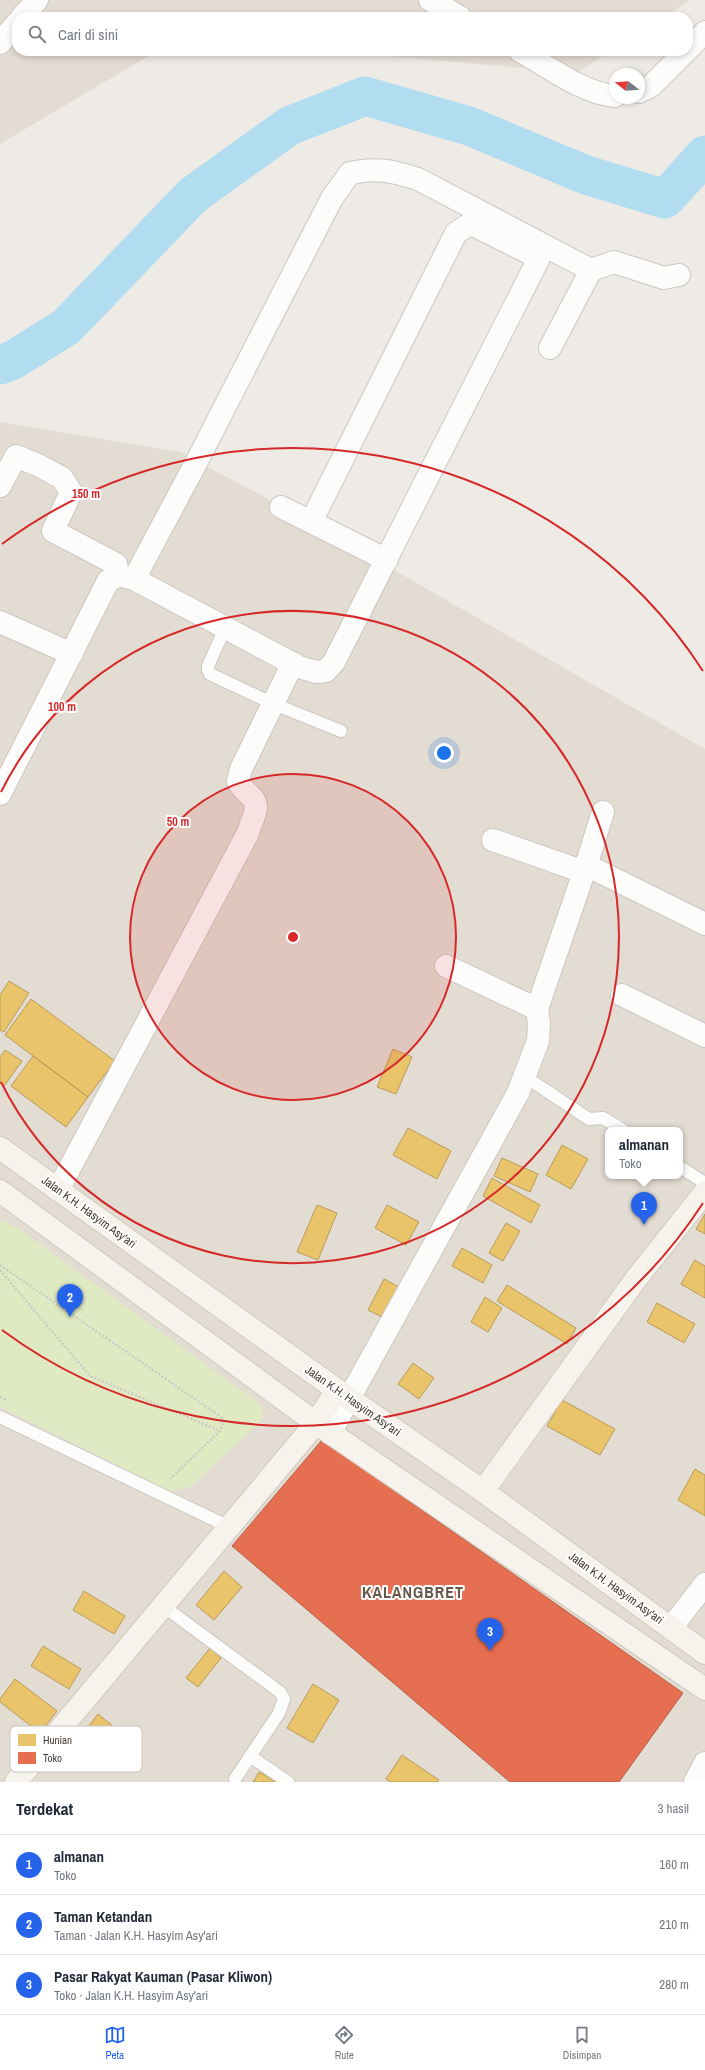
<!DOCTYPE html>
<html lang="id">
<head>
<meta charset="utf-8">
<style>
	:root { --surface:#fff; --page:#f6f6f7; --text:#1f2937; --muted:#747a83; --line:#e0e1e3; --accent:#2563eb }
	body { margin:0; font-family:"Archivo Narrow",sans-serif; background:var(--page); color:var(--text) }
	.compass { position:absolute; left:609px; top:68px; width:36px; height:36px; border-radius:50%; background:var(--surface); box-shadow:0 2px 6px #0003; rotate:287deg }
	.you { position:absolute; left:444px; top:753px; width:14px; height:14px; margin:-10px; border:3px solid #fff; border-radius:50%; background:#1a73e8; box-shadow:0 0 0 6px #1a73e833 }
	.badge { display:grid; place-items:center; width:26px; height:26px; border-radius:50%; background:var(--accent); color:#fff; font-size:13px; font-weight:700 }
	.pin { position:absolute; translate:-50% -33px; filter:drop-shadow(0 1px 2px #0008) }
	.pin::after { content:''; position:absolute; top:21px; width:14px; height:12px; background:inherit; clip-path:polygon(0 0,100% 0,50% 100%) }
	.popup { position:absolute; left:605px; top:1127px; width:78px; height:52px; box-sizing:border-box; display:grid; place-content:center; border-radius:8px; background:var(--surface); filter:drop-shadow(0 1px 3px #0005); font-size:13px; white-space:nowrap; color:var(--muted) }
	.popup b { font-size:15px; color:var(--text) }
	.popup::after { content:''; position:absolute; left:50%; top:100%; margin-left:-8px; border:8px solid transparent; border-top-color:var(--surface) }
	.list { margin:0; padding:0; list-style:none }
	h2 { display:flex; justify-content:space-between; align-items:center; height:52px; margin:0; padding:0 16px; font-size:17px }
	h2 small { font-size:13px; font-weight:400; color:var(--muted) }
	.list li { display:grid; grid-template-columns:26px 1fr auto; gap:12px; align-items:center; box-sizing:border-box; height:60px; padding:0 16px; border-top:1px solid var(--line) }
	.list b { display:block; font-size:15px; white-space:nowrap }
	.list p { margin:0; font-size:13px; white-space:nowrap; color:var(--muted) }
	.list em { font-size:13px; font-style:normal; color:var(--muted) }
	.icon { flex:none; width:22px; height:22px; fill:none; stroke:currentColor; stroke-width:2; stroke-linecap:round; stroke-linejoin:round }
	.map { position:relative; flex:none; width:705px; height:1782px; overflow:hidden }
	.search { position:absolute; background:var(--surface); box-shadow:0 2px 6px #0003; left:12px; right:12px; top:12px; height:44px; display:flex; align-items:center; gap:10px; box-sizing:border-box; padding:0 14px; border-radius:16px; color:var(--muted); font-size:15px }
	.sheet { height:232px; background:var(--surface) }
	nav { display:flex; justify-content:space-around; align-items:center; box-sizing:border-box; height:56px; border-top:1px solid var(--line); background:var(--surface); font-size:11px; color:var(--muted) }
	nav a { display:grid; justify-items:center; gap:2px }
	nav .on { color:var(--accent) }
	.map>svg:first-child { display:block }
	.residential { fill:#e3dcd2; fill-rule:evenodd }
	.green { fill:#dfeac3 }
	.homes { fill:#e9c46a; stroke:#b89b59 }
	.shops { fill:#e76f51; stroke:#b65f48 }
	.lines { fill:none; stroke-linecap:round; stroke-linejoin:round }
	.river { stroke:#b2ddf0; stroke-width:39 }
	.lane-casing { stroke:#cbc7c2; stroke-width:14 }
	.street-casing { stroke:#cbc7c2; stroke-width:24 }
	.secondary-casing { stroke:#cfc9be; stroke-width:24 }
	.path { stroke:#cdc9c5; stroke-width:2.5; stroke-dasharray:2 2; stroke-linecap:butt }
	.lane { stroke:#fcfcfb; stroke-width:12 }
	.street { stroke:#fcfcfb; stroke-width:22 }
	.secondary { stroke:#f6f2ec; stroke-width:22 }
	.ring { fill:none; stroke:#d62828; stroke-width:2 }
	.labels { text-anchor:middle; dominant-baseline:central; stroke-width:4; stroke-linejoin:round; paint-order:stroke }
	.street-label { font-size:12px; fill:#443b32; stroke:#fff }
	.district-label { font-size:16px; font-weight:bold; letter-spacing:1px; fill:#675849; stroke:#fff }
	.key { fill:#fff; stroke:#c7c4c2; stroke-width:1 }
	.key-label { font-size:11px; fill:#443b32 }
	.centre { fill:#d62828; stroke:#fff; stroke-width:2 }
	.ring-label { font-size:12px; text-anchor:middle; font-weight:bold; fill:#d62828; stroke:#fff; stroke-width:4; stroke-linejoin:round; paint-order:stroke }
</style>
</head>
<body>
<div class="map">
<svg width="705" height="1782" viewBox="0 0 705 1782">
	<rect width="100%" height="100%" fill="#eeebe6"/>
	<path class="residential" d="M 0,0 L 690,0 L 664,17 L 17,17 L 17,51 L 157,51 L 0,144 Z
		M 335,51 L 611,51 L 576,73 Z
		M 0,422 L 180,452 L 311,522 L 705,749 L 705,1782 L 0,1782 ZM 608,1130 L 680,1130 L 680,1176 L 608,1176 Z"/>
	<path class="green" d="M 0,1221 L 4,1221 L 19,1229 L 263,1406 L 263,1414 L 258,1424 L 190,1487 L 170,1491 L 0,1407 Z"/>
	<path class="homes" d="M 9,981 L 29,993 L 4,1032 L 0,1030 L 0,995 Z
		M 31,999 L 115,1061 L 88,1097 L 5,1035 Z
		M 393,1049 L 412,1057 L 396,1094 L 377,1087 Z
		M 5,1050 L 22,1061 L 4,1086 L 0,1083 L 0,1057 Z
		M 33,1056 L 88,1097 L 66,1127 L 11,1086 Z
		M 408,1128 L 451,1151 L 437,1179 L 393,1155 Z
		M 562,1145 L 588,1159 L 571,1189 L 546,1175 Z
		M 502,1158 L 538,1174 L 530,1192 L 494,1176 Z
		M 492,1178 L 540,1205 L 531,1223 L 483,1196 Z
		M 317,1205 L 337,1213 L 318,1260 L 297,1252 Z
		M 387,1205 L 419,1222 L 406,1245 L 375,1228 Z
		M 705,1214 L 705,1234 L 696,1229 Z
		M 506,1223 L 520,1231 L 503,1261 L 489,1253 Z
		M 462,1248 L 492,1265 L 483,1283 L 452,1266 Z
		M 695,1260 L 705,1266 L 705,1298 L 681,1284 Z
		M 384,1279 L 401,1288 L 386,1319 L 368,1310 Z
		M 507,1285 L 576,1328 L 567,1344 L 497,1301 Z
		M 485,1297 L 502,1308 L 488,1332 L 471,1322 Z
		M 657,1303 L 695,1324 L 684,1343 L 647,1322 Z
		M 413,1363 L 434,1378 L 419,1399 L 398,1384 Z
		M 562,1400 L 615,1429 L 600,1455 L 547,1426 Z
		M 695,1469 L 705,1475 L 705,1516 L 678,1500 Z
		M 224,1571 L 242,1587 L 214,1620 L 196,1605 Z
		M 84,1591 L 125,1616 L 114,1634 L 73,1610 Z
		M 43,1646 L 81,1669 L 69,1689 L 31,1666 Z
		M 210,1648 L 221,1658 L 198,1687 L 186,1678 Z
		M 15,1679 L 57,1711 L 40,1733 L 0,1702 L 0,1699 Z
		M 313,1684 L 339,1700 L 313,1743 L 287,1728 Z
		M 98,1714 L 119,1731 L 108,1744 L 88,1727 Z
		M 402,1755 L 439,1780 L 437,1782 L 391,1782 L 386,1779 Z
		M 259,1772 L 276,1782 L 253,1782 Z"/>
	<path class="shops" d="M 322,1440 L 683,1693 L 619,1782 L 510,1782 L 232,1546 Z"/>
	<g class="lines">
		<path class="river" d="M 0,365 L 13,360 L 66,327 L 193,195 L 289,126 L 365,96 L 469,126 L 586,175 L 665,199 L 705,155"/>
		<g class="lane-casing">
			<path id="lane" d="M 225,628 L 208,666 L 208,670 L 210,674 L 274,704 L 341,731
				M 524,1076 L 589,1119 L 603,1118 L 623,1130
				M 680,1167 L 705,1183
				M 0,1417 L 229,1527
				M 163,1606 L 280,1692 L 284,1699 L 279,1713 L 235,1779
				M 250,1756 L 288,1782"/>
		</g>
		<g class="street-casing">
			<path id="street" d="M 430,0 L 460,17
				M 22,17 L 37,0
				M 0,43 L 17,23
				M 688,49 L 705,32
				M 520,51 C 547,66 584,94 615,96
				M 639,92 L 651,86 L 686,51
				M 550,348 L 591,270
				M 0,486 L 16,456 L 40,466 L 62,478 L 71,492 L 53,531 L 116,564 L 118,575
				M 281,507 L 387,560
				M 134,579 L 299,667 L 316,672 L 326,671 L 334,662 L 539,258 L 473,225 L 468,225 L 456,233 L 311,522
				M 0,622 L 72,654
				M 0,794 L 108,581 L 118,575 L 134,579 L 197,461 L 332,198 L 350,173 C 377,167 392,171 418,179 L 591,270 L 614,262 L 664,278 L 679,275
				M 493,840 L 584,872
				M 586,865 L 705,924
				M 446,966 L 537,1009
				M 622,995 L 705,1036
				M 58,1190 L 248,833 C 250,824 260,808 254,800 C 249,793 241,789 238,781 L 241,769 L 293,663
				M 330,1433 L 518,1093 L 538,1041 L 539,1024 L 537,1009 L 584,872 L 603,812
				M 671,1628 L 705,1584
				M 695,1782 L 705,1763"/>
		</g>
		<g class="secondary-casing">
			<path id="secondary" d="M 0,1148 L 337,1390 L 483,1491 L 705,1653
				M 0,1191 L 316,1423 L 705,1689
				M 483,1491 L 636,1279 L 705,1192
				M 16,1782 L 316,1423 L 337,1390"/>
		</g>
		<path class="path" d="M 0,1265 L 224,1419 L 220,1431 L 171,1478 L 168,1478
			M 0,1270 L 90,1376 L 220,1431
			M 0,1397 L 7,1400"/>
		<use href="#lane" class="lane"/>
		<use href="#street" class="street"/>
		<use href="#secondary" class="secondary"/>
	</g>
	<circle cx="293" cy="937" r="163" fill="#d62828" fill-opacity=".12"/>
	<g class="ring">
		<circle cx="293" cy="937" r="163"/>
		<path d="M1 792A326 326 0 1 1 1 1082"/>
		<path d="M703 1203A489 489 0 0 1 2 1330M2 544A489 489 0 0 1 703 671"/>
	</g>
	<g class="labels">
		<g class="street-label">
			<text transform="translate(89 1212) rotate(36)">Jalan K.H. Hasyim Asy'ari</text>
			<text transform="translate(353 1401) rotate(35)">Jalan K.H. Hasyim Asy'ari</text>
			<text transform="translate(616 1588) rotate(36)">Jalan K.H. Hasyim Asy'ari</text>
		</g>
		<g class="district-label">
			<text x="413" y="1592">KALANGBRET</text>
		</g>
	</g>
	<rect x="10" y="1726" width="132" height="46" rx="6" class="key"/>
	<rect x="18" y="1734" width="18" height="12" fill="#e9c46a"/>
	<rect x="18" y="1752" width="18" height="12" fill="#e76f51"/>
	<g class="key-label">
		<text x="43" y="1744">Hunian</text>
		<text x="43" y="1762">Toko</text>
	</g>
	<circle cx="293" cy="937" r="6" class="centre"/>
	<g class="ring-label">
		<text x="86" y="498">150 m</text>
		<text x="62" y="711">100 m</text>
		<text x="178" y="826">50 m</text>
	</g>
</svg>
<svg class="compass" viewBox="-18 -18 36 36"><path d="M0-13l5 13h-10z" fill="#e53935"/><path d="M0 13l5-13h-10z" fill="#747a83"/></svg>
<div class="you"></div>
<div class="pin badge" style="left:644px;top:1225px">1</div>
<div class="popup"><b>almanan</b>Toko</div>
<div class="pin badge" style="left:70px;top:1317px">2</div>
<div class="pin badge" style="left:490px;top:1651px">3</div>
<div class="search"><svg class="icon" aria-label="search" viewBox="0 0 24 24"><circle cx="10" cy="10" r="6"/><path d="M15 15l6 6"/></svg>Cari di sini</div>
</div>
<section class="sheet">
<h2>Terdekat<small>3 hasil</small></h2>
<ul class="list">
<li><span class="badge">1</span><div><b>almanan</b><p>Toko</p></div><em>160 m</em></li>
<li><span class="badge">2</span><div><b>Taman Ketandan</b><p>Taman · Jalan K.H. Hasyim Asy'ari</p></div><em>210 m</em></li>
<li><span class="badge">3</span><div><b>Pasar Rakyat Kauman (Pasar Kliwon)</b><p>Toko · Jalan K.H. Hasyim Asy'ari</p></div><em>280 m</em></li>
</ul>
</section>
<nav>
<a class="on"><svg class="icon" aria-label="map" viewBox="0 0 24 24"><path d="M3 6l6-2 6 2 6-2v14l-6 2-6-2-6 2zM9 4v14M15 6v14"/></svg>Peta</a>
<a><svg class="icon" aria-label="directions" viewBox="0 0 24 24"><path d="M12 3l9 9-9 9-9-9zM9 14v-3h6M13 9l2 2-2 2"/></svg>Rute</a>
<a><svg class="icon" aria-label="saved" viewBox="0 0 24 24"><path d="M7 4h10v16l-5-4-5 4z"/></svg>Disimpan</a>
</nav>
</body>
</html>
